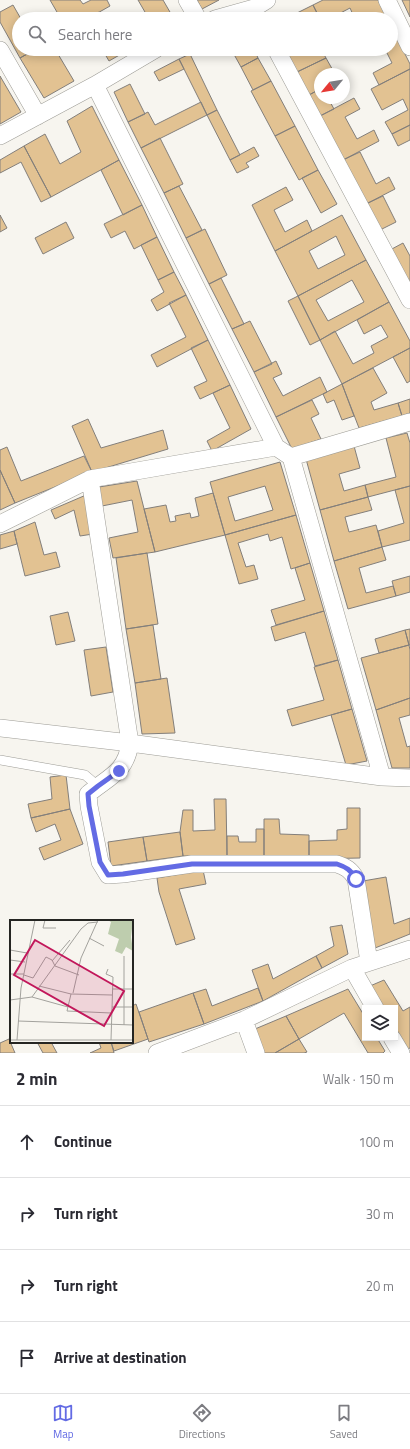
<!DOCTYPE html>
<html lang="en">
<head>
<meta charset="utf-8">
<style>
	:root { --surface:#fff; --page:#f7f7f7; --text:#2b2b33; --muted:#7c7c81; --line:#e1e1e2; --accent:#636be4 }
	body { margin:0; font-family:"Titillium Web",sans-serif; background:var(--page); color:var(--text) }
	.controls { position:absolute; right:12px; bottom:12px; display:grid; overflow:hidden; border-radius:0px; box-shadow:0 2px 10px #0003 }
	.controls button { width:36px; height:36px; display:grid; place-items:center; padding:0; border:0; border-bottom:1px solid var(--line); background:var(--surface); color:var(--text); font:20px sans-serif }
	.compass { position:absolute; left:314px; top:68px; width:36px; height:36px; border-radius:50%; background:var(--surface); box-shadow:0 2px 10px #0003; rotate:240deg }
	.stop { position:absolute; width:12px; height:12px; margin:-9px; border:3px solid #636be4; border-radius:50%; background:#fff }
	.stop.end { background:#636be4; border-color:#fff; box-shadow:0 1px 4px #0008 }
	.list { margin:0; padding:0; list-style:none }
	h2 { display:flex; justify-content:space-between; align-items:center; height:52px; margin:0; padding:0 16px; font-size:17px }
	h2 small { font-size:13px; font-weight:400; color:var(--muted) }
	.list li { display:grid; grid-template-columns:26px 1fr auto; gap:12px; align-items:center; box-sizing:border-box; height:72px; padding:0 16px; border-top:1px solid var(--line) }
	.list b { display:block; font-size:15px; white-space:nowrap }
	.list em { font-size:13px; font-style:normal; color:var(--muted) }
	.icon { flex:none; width:22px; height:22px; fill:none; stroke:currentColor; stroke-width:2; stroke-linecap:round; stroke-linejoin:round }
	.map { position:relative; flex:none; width:410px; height:1053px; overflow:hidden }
	.search { position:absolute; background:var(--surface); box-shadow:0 2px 10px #0003; left:12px; right:12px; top:12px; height:44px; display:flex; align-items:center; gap:10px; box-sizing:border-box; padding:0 14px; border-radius:22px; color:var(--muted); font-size:15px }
	.sheet { height:340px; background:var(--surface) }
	nav { display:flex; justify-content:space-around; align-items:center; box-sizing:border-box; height:56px; border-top:1px solid var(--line); background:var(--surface); font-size:11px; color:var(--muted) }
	nav a { display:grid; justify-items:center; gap:2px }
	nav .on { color:var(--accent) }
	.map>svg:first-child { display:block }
	.building { fill:#e2c292; stroke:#837f7b; fill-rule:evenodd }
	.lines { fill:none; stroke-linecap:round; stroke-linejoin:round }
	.lane-casing { stroke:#9d9c96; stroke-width:10 }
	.street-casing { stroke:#9d9c96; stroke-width:18 }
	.lane { stroke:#fff; stroke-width:9 }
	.street { stroke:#fff; stroke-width:17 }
	.route { stroke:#636be4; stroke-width:5 }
	.inset-road { fill:none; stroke:#a3a29d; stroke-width:1 }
	.view { fill:#c2185b; fill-opacity:0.15; stroke:#c2185b; stroke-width:2 }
	.inset-edge { fill:none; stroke:#252522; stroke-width:2 }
</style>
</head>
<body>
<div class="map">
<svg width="410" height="1053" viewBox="0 0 410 1053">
	<rect width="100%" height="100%" fill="#f7f5ef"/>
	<path class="building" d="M 50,0 L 80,0 L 83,4 L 91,0 L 107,0 L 110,6 L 87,19 L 61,19 Z
		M 138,0 L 163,0 L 174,19 L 149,19 Z
		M 197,0 L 219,0 L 202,9 Z
		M 323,0 L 378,0 L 387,19 L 355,19 L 350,8 L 329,19 L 320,19 L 313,5 Z
		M 402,0 L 410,0 L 410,17 Z
		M 13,5 L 21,19 L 19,19 L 19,49 L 36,49 L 20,58 L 0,22 L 0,12 Z
		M 313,5 L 320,19 L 285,19 Z
		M 99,12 L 103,19 L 87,19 Z
		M 391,26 L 410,64 L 410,69 L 379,85 L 373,73 L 392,63 L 385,49 L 391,49 Z
		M 36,49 L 55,49 L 74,81 L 44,98 L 20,58 Z
		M 102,49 L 130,49 L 109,61 Z
		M 231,49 L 254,49 L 258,58 L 241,67 Z
		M 285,49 L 321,49 L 326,58 L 297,72 Z
		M 190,54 L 217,110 L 207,115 L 179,59 Z
		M 258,58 L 271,81 L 253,90 L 241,67 Z
		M 326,58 L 335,74 L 320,74 L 320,89 L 309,95 L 297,72 Z
		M 179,59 L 184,69 L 159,81 L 154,72 Z
		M 410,69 L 410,125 L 392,134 L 385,122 L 408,110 L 403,99 L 382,110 L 371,89 Z
		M 0,76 L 21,112 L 0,124 Z
		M 271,81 L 295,126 L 275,136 L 251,91 Z
		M 130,84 L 145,114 L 128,122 L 114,92 Z
		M 320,89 L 320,98 L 328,98 L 334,109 L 320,116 L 309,95 Z
		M 354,98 L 360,109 L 345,117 L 357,139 L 374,130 L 379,141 L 343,160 L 320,116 Z
		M 201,102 L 207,115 L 141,148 L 128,122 L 148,112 L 155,125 Z
		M 92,106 L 119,160 L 51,197 L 24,146 L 45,134 L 60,164 L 81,152 L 67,121 Z
		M 217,110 L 240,155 L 230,160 L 207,115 Z
		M 410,125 L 410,140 L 398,146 L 392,134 Z
		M 295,126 L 318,170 L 299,180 L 275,136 Z
		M 160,138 L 183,184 L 164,193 L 141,148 Z
		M 24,146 L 51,197 L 41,202 L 21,162 L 0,173 L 0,160 Z
		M 254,147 L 259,156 L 246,163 L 249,167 L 237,173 L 230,160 Z
		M 360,152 L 376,184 L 389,177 L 395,189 L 366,204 L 343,160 Z
		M 119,160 L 142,205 L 123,215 L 101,170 Z
		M 318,170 L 337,204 L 321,213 L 302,178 Z
		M 179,186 L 202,230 L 186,238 L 164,193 Z
		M 286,187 L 293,200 L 274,210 L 285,232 L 307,220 L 312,231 L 275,251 L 252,205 Z
		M 383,196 L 396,222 L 380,230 L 366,204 Z
		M 142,205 L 157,237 L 134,249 L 125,231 L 111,238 L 104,224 Z
		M 0,215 L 7,228 L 0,232 Z
		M 342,215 L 366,260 L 298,296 L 275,251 ZM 336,236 L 345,255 L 318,269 L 309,251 Z
		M 66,222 L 74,238 L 43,254 L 35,238 Z
		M 205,229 L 227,275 L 209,284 L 186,238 Z
		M 157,237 L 174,272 L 158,280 L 141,245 Z
		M 403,243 L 410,256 L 410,288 L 390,250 Z
		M 366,260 L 389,302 L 320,340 L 298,296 ZM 352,280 L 364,302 L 328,321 L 316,300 Z
		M 174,272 L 186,295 L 157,311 L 151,300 L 164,292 L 158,280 Z
		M 221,278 L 244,324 L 232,329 L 209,284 Z
		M 186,295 L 208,340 L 157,367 L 151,355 L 186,337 L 169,303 Z
		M 298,296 L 320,340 L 310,345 L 288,301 Z
		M 389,302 L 410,341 L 410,348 L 342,384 L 320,340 L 335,331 L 353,364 L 374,353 L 371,346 L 388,337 L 381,325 L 364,334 L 357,320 Z
		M 250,321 L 272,364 L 254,372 L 232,329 Z
		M 208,340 L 230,385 L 200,399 L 194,387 L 207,381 L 191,348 Z
		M 410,348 L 410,381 L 407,383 L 393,357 Z
		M 276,361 L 282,374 L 273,378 L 283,396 L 320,377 L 327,392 L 276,417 L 254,372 Z
		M 373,368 L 387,393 L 371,402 L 374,410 L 398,403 L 402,416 L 359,428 L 342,384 Z
		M 342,384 L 354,416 L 342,420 L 334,400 L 327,403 L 323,394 Z
		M 230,385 L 251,429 L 212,451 L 207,441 L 230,428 L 213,393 Z
		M 410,399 L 410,413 L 402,416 L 398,403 Z
		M 312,400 L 319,414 L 311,418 L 321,439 L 292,449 L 276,417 Z
		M 88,419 L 101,448 L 163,430 L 168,449 L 92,472 L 72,426 Z
		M 407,433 L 410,443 L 410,486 L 368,497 L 365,485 L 396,477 L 386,438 Z
		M 354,446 L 360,468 L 339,474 L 344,491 L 365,485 L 368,497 L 320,510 L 306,459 Z
		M 7,447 L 21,481 L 84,456 L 92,472 L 15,503 L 0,470 L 0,450 Z
		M 280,462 L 296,515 L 225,535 L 210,482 ZM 265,486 L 273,510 L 235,521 L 228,497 Z
		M 0,470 L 15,503 L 0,510 Z
		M 137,481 L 155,552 L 113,558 L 109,538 L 138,532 L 132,500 L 102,506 L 99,487 Z
		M 410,486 L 410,540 L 382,547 L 378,531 L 404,523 L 395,490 Z
		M 213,493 L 225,535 L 155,552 L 144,509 L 166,505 L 170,522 L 176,521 L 175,516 L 190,513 L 191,518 L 199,516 L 195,498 Z
		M 86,495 L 93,534 L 80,536 L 74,510 L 55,519 L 51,510 Z
		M 368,497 L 372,510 L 345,517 L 349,532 L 376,525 L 382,547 L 334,561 L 320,510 Z
		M 296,515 L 310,563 L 291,569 L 282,537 L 270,541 L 268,534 L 238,543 L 246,567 L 254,565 L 258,579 L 239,584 L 225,535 Z
		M 35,522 L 44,555 L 56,552 L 60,567 L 25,576 L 14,531 Z
		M 14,531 L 17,544 L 0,549 L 0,535 Z
		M 382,547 L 386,560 L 359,568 L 366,593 L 393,586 L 396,596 L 348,609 L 334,561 Z
		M 147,553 L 158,624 L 126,629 L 116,558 Z
		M 310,563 L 324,611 L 276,625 L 271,610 L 305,600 L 295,568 Z
		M 410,576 L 410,592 L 396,596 L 392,581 Z
		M 324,611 L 338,660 L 315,666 L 305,632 L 275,641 L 271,627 Z
		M 68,612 L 75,641 L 56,645 L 50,616 Z
		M 153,625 L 161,679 L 135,683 L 126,629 Z
		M 410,629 L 410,645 L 409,645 L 405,630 Z
		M 405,630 L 409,645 L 379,653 L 375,639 Z
		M 409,645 L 410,650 L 410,698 L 376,710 L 361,658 Z
		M 106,647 L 113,692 L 91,696 L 84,650 Z
		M 338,660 L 352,709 L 292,726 L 287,710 L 324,700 L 314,667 Z
		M 167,678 L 175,733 L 142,734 L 135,683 Z
		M 410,698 L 410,715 L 399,718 L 407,747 L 410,746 L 410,768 L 392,768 L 376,710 Z
		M 352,709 L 367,761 L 346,765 L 331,715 Z
		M 66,775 L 70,809 L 31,818 L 28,804 L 52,799 L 50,777 Z
		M 214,799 L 226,799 L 227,856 L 183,856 L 180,832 L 183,810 L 193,810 L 193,831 L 215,830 Z
		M 347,808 L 360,808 L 360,858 L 309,859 L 309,841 L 337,840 L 337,830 L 347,829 Z
		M 70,809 L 83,844 L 44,860 L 39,848 L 61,840 L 55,824 L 36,832 L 31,818 Z
		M 264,819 L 279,819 L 280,834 L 309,835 L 309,859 L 264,856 Z
		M 256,829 L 264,829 L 264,856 L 227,856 L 227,836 L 238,836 L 239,842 L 256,842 Z
		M 180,832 L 183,856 L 147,861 L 143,837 Z
		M 143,837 L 147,861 L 111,866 L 108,842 Z
		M 203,870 L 206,884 L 179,889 L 195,939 L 176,945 L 159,892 L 157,878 Z
		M 386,877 L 394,924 L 410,918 L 410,934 L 375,948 L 363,881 Z
		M 342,925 L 348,954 L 322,968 L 316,956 L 334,946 L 330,927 Z
		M 316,956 L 322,968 L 263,1001 L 252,970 L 268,964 L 273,979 Z
		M 384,980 L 403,1011 L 410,1007 L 410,1048 L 408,1049 L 395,1027 L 395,1008 L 384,1008 L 370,986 Z
		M 258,988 L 263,1001 L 204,1024 L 193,993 L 206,989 L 212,1006 Z
		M 348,989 L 365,1017 L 365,1038 L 377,1038 L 385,1051 L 383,1053 L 368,1053 L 344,1013 L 299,1039 L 286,1016 Z
		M 193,993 L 204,1024 L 149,1042 L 139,1012 Z
		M 136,1004 L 148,1039 L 114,1051 L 111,1042 L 132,1042 L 132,1006 Z
		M 286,1016 L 299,1039 L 275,1053 L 264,1053 L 255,1029 Z
		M 9,1039 L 15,1053 L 0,1053 L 0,1043 Z
		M 299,1039 L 307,1052 L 304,1053 L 275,1053 Z
		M 37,1042 L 51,1042 L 57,1053 L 43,1053 Z
		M 99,1042 L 111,1042 L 114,1053 L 90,1053 L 101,1048 Z"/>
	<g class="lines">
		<g class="lane-casing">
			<path id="lane" d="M 0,760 L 85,775 L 98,786"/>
		</g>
		<g class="street-casing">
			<path id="street" d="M 187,0 L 198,19
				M 387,0 L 410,47
				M 215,19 L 254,8 L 267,0
				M 276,49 L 410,300
				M 0,50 L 38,116
				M 95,85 L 276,447 L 291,457 L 382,777
				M 0,136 L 95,85 L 156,49
				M 291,457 L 410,422
				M 90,479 L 130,743 C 126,773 108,777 88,794 L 89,806 L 100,862 L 108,875 L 123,874 L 192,864 L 337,864 C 346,867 351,870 356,879 L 369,962
				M 0,524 L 90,479 L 276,447
				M 0,728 L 130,743 L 382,777 L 410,778
				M 352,968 L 375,1008
				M 244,1020 L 256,1053
				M 392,1038 L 401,1053
				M 157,1053 L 244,1020 L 352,968 L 410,949"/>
		</g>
		<use href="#lane" class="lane"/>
		<use href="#street" class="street"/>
	</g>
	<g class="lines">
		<path class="route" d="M 119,771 L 98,786 L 88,794 L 89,806 L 100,862 L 108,875 L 123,874 L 192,864 L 337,864 C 346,867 351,870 356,879"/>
	</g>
	<g transform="translate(10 920)">
		<rect width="123" height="123" fill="#f7f5ef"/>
		<path d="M 98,0 L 123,0 L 121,17 L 123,31 L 116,27 L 112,34 L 105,31 L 109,19 L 98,14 L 101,2 Z" fill="#becdae"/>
		<path class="inset-road" d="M 35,0 L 33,8 L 46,8M 79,18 L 94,26M 0,30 L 17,33M 0,40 L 15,42M 42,41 L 60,20M 98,49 L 96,54 L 103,57 L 101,120M 0,54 L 14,54M 14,55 L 23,58 L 36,37 L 42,40 L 45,46 L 69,55M 29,66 L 61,74 L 102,75M 102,69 L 123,69M 63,73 L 71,38 L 88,0M 61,74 L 57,91 L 101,93M 22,77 L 58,87M 0,80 L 22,77 L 71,9 L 78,3 L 88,2M 102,87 L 123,87M 8,101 L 123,105M 114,105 L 114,36M 0,120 L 123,120M 7,120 L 11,68 L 25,0"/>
		<path class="view" d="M 25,20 L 114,71 L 94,106 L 4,55 Z"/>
		<rect width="123" height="123" class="inset-edge"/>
	</g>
</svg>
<div class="controls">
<button><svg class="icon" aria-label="layers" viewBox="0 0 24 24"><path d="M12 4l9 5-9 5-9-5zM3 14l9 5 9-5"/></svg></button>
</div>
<svg class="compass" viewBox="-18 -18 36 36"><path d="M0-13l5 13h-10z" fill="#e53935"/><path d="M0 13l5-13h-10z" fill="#7c7c81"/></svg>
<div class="stop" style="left:356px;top:879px"></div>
<div class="stop end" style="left:119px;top:771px"></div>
<div class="search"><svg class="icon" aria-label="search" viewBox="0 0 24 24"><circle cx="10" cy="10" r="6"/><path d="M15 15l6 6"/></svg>Search here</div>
</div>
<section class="sheet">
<h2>2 min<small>Walk · 150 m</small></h2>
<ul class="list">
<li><svg class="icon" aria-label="ahead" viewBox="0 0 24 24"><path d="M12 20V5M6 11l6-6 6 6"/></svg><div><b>Continue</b></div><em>100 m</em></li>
<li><svg class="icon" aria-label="right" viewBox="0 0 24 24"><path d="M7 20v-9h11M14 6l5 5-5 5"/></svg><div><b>Turn right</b></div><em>30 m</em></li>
<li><svg class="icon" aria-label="right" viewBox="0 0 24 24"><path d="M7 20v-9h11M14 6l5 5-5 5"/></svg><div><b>Turn right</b></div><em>20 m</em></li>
<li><svg class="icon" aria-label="arrive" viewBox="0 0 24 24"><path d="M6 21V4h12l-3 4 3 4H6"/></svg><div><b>Arrive at destination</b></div></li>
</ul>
</section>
<nav>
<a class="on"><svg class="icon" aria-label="map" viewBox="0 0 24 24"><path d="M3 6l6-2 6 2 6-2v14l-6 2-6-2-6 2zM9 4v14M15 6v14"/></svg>Map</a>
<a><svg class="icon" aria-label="directions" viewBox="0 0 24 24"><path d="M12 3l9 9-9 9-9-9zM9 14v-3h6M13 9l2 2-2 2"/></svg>Directions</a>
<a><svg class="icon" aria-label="saved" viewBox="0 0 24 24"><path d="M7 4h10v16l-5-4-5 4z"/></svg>Saved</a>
</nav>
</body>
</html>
